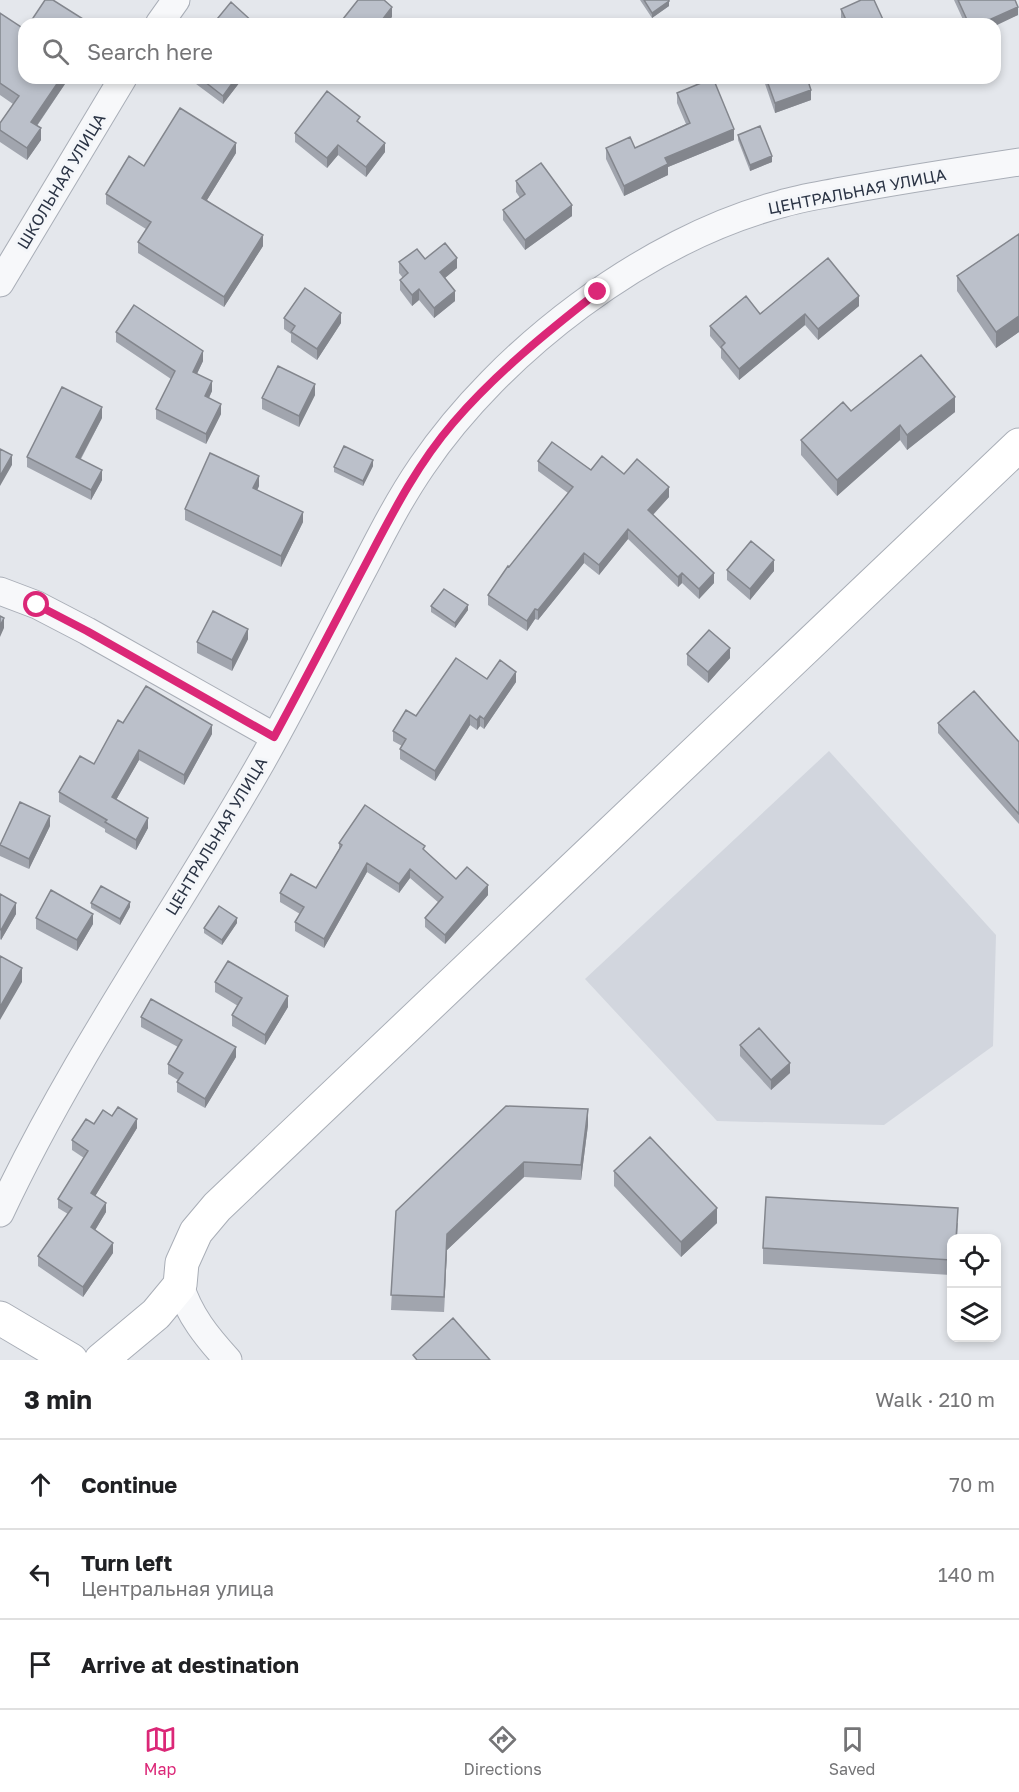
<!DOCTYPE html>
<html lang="en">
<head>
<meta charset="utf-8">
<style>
	:root { --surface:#fff; --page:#f2f2f2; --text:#202124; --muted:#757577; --line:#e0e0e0; --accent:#db2777 }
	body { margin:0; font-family:"Golos Text",sans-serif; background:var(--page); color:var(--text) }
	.controls { position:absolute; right:18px; bottom:18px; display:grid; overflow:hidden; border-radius:12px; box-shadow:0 3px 9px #0003 }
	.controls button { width:54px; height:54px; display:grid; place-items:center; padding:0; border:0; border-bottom:2px solid var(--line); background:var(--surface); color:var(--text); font:30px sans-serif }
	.stop { position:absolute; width:18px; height:18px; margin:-14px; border:4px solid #db2777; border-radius:50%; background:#fff }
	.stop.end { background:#db2777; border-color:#fff; box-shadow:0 2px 6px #0008 }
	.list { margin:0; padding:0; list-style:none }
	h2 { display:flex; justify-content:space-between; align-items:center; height:78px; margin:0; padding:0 24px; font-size:26px }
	h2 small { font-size:20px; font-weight:400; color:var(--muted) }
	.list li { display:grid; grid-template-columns:39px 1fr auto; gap:18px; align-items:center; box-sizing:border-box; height:90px; padding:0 24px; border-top:2px solid var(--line) }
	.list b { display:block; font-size:22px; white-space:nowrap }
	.list p { margin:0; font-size:20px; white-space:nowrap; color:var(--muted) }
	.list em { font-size:20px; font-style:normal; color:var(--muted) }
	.icon { flex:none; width:33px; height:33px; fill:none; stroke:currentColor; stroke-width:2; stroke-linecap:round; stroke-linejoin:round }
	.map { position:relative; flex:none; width:1019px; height:1360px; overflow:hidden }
	.search { position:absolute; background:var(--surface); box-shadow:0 3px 9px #0003; left:18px; right:18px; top:18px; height:66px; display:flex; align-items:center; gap:15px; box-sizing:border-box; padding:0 21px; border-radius:18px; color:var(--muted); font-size:22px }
	.sheet { height:348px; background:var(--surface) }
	nav { display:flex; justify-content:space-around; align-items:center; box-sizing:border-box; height:84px; border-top:2px solid var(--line); background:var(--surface); font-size:16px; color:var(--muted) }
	nav a { display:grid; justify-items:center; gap:3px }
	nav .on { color:var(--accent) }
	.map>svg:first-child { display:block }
	.built { fill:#d2d6de }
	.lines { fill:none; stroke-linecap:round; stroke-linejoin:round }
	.street-casing { stroke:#a9aeb7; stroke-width:29 }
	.secondary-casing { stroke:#a9aeb7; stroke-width:35 }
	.street { stroke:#f7f8fa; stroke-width:27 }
	.secondary { stroke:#fff; stroke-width:33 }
	.wall { fill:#a1a5ae }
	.shaded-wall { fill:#83868d }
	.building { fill:#bbc0ca; stroke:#83868d; stroke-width:1.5 }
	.route { stroke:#db2777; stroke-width:8 }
	.labels { text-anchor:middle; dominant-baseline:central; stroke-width:6; stroke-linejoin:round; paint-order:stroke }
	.street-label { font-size:16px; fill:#2b3445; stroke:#f4f6f9 }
</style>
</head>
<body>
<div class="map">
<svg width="1019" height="1360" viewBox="0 0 1019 1360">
	<rect width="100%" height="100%" fill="#e4e7ec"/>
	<path class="built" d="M 829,751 L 996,935 L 993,1046 L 884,1125 L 717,1121 L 585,979 Z"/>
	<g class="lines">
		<g class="street-casing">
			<path id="street" d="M 159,24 L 176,0
				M 0,283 L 123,78
				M 0,591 L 37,605 L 87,631 L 275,737
				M 0,1213 C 74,1055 176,912 262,761 C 298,698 330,632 364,568 C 382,533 400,498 422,466 C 500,351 645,240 781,204 C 801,198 822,195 842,191 C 901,180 960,171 1019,162
				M 180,1285 C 189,1315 207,1337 228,1360"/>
		</g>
		<g class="secondary-casing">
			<path id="secondary" d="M 0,1318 L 71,1360
				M 101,1360 L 156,1314 L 180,1285 L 182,1263 L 196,1232 L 217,1207 L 1019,445"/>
		</g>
		<use href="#street" class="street"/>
		<use href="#secondary" class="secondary"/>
	</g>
	<path class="wall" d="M 640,0 L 669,0 L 669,6 L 652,18 Z
		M 954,0 L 1015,0 L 1018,15 L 995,24 L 965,24 Z
		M 841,9 L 885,24 L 843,24 L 841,20 Z
		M 0,13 L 24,78 L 69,78 L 37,126 L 41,140 L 27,160 L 0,142 L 0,123 L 13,104 L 0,95 Z
		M 188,78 L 243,78 L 223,104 Z
		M 763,78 L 807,78 L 811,100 L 775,113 Z
		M 677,93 L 734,140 L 668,167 L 668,175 L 624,196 L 606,159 L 606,148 L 635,148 L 686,124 L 677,103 Z
		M 360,123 L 385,152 L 366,177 L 338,155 L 327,168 L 295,142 L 295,133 Z
		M 738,135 L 772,162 L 750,171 L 738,140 Z
		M 236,153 L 207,200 L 263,246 L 224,307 L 138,253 L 138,242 L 146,229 L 106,204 L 106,194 L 144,166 Z
		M 516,181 L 572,216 L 525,250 L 503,220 L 503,210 L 520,198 L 516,192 Z
		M 1019,234 L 1019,332 L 996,348 L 957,291 L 957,276 Z
		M 425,259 L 457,268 L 445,278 L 455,301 L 434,318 L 419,300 L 412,306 L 400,290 L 400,280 L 403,278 L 399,273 L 399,262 Z
		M 859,306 L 818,340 L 805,325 L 739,380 L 721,358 L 721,349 L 710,336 L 710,326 L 760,314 Z
		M 284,318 L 341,323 L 317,360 L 291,342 L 291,334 L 284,329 Z
		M 116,332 L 203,361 L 197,374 L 212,391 L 209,398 L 221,414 L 206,444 L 156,419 L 156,409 L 171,379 L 116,342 Z
		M 315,395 L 299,427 L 262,409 L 262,398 Z
		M 851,411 L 955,412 L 907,450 L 900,440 L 837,496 L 801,455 L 801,440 Z
		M 102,418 L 81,459 L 102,480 L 91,500 L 27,467 L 27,457 Z
		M 538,461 L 624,474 L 669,497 L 653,515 L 714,583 L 699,599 L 682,583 L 678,587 L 628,539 L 599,575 L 584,563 L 538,620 L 535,619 L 527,631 L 488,605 L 488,595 L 509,567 L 568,493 L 538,471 Z
		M 373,466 L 363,486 L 334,472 L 334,467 Z
		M 259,486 L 257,490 L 303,522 L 281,567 L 185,520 L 185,509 Z
		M 727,570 L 774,571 L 750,600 L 727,580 Z
		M 431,606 L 468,610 L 455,628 L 431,612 Z
		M 248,639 L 232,671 L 197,653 L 197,642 Z
		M 687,654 L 730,658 L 708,683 L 687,665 Z
		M 487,679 L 516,682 L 484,729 L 480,726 L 477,730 L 470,725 L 435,781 L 400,759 L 400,749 L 402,746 L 393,741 L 393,731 L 416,716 Z
		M 123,723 L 212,734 L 184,785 L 139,760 L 116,800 L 148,828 L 136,850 L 105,832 L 105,829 L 59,802 L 59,792 L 94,764 Z
		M 938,723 L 1019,742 L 1019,824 L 938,733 Z
		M 50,826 L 29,869 L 0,856 L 0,845 Z
		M 339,843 L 425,851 L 456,879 L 488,895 L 445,944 L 425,927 L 425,918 L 439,903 L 410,878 L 399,893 L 367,872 L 324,948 L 295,931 L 295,922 L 300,914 L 280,902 L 280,893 L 316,888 L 339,849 Z
		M 0,894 L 16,914 L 1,940 L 0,939 Z
		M 91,903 L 130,907 L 120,925 L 91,908 Z
		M 36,918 L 93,924 L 77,951 L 36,929 Z
		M 237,923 L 222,945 L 204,933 L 204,928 Z
		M 215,982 L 288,1007 L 265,1045 L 232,1026 L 232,1015 L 238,1006 L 215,992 Z
		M 141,1017 L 236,1057 L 205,1108 L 177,1092 L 177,1082 L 178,1080 L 168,1074 L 168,1064 L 178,1047 L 141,1027 Z
		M 740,1045 L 790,1073 L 771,1090 L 740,1056 Z
		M 112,1116 L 137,1128 L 95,1196 L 106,1212 L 95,1230 L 113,1253 L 83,1297 L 38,1266 L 38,1256 L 68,1214 L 58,1208 L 58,1199 L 84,1158 L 72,1150 L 72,1140 L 94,1124 Z
		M 588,1125 L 581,1180 L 524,1177 L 447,1250 L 444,1312 L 391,1310 L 396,1211 Z
		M 614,1171 L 717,1223 L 681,1257 L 614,1186 Z
		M 958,1223 L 957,1239 L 951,1239 L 951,1275 L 763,1264 L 763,1248 Z"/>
	<path class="shaded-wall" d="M 669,1 L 669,6 L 652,18 L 652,13 Z
		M 392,7 L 392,17 L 387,24 L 379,24 Z
		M 1018,7 L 1018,15 L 995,26 L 995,24 L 980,24 Z
		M 61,78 L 69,78 L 31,134 L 31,122 Z
		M 236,78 L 243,78 L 223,104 L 223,96 Z
		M 870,78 L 878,78 L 870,82 Z
		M 811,90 L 811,100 L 775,113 L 775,103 Z
		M 41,128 L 41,140 L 27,160 L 27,148 Z
		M 734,129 L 734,140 L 668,167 L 668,175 L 624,196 L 624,186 L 665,158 Z
		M 236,143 L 236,153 L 202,208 L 202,198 Z
		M 385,143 L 385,152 L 366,177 L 366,167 Z
		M 338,145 L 338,155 L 327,168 L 327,158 Z
		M 772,156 L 772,162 L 750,171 L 750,165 Z
		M 572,205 L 572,216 L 525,250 L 525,240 Z
		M 263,235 L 263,246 L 224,307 L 224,297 Z
		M 457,258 L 457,268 L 440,282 L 440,272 Z
		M 419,289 L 419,300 L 412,306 L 412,295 Z
		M 455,291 L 455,301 L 434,318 L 434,308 Z
		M 859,296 L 859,306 L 818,340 L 818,329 Z
		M 341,313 L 341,323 L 317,360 L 317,349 Z
		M 805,314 L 805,325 L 739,380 L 739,369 Z
		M 1019,316 L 1019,332 L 996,348 L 996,332 Z
		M 203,351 L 203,361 L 193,382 L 193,372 Z
		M 212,381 L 212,391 L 205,406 L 205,396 Z
		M 315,384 L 315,395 L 299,427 L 299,416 Z
		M 955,397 L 955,412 L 907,450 L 907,435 Z
		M 221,404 L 221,414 L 206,444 L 206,434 Z
		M 102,407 L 102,418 L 76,467 L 76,457 Z
		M 900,425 L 900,440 L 837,496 L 837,480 Z
		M 12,455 L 12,465 L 0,486 L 0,476 Z
		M 373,460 L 373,466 L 363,486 L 363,481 Z
		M 102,470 L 102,480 L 91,500 L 91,490 Z
		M 259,476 L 259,486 L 253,499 L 253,488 Z
		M 669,487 L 669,497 L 648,520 L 648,510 Z
		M 303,512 L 303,522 L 281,567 L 281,556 Z
		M 628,529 L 628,539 L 599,575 L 599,565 Z
		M 584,553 L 584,563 L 538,620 L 538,610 Z
		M 774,560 L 774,571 L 750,600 L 750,589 Z
		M 682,573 L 682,583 L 678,587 L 678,577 Z
		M 714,573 L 714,583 L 699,599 L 699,589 Z
		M 468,605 L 468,610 L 455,628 L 455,623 Z
		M 535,609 L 535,619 L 527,631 L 527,621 Z
		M 4,618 L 4,628 L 0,637 L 0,626 Z
		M 248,629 L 248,639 L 232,671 L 232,660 Z
		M 730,648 L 730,658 L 708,683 L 708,672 Z
		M 516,672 L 516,682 L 484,729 L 484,719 Z
		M 470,715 L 470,725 L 435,781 L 435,771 Z
		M 480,716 L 480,726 L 477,730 L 477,720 Z
		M 212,725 L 212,734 L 184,785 L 184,775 Z
		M 139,750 L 139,760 L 112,807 L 112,797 Z
		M 50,816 L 50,826 L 29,869 L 29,859 Z
		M 148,818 L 148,828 L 136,850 L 136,840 Z
		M 367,863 L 367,872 L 324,948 L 324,939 Z
		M 410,869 L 410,878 L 399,893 L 399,884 Z
		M 488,885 L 488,895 L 445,944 L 445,935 Z
		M 130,902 L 130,907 L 120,925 L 120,919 Z
		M 16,903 L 16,914 L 1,940 L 1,930 Z
		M 93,914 L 93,924 L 77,951 L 77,940 Z
		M 237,918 L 237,923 L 222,945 L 222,940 Z
		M 22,968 L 22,982 L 0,1020 L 0,1007 Z
		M 288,996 L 288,1007 L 265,1045 L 265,1035 Z
		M 236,1047 L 236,1057 L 205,1108 L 205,1099 Z
		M 790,1063 L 790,1073 L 771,1090 L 771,1080 Z
		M 588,1109 L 588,1125 L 581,1180 L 581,1165 Z
		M 137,1119 L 137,1128 L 91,1203 L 91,1193 Z
		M 524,1162 L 524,1177 L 447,1250 L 444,1312 L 447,1234 Z
		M 106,1203 L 106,1212 L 91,1237 L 91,1227 Z
		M 717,1208 L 717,1223 L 681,1257 L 681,1242 Z
		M 113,1243 L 113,1253 L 83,1297 L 83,1287 Z"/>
	<path class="building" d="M 45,0 L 53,0 L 91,24 L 29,24 Z
		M 358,0 L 384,0 L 392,7 L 379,24 L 349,24 L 343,19 Z
		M 644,0 L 669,0 L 669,1 L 652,13 Z
		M 861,0 L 874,0 L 885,24 L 848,24 L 841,9 Z
		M 958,0 L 1015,0 L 1018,7 L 980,24 L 969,24 Z
		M 231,2 L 255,24 L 213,24 Z
		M 0,13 L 24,29 L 24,78 L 61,78 L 31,122 L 41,128 L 27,148 L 0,130 L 0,123 L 19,96 L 0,83 Z
		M 200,78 L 236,78 L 223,96 Z
		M 713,78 L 734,129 L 665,158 L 668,164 L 624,186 L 606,148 L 630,137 L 635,148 L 690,123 L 677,93 Z
		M 766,78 L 807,78 L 811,90 L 775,103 Z
		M 327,91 L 360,117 L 357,121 L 385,143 L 366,167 L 338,145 L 327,158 L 295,133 Z
		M 180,108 L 236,143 L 202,198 L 263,235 L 224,297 L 138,242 L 151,222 L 106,194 L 129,156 L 144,166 Z
		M 760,126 L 772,156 L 750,165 L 738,135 Z
		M 541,163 L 572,205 L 525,240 L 503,210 L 525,194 L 516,181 Z
		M 1019,234 L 1019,316 L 996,332 L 957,276 Z
		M 445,243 L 457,258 L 440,272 L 455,291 L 434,308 L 419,289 L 412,295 L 400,280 L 408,273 L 399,262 L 417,249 L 425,259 Z
		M 828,258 L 859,296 L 818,329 L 805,314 L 739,369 L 721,347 L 725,343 L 710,326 L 746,296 L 760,314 Z
		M 305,288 L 341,313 L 317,349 L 291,332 L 295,326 L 284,318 Z
		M 134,305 L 203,351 L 193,372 L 212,381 L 205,396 L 221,404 L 206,434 L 156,409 L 175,371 L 116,332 Z
		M 921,355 L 955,397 L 907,435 L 900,425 L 837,480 L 801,440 L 843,402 L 851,411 Z
		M 278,366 L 315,384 L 299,416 L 262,398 Z
		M 62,387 L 102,407 L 76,457 L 102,470 L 91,490 L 27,457 Z
		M 552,442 L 591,470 L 602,456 L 624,474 L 637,459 L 669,487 L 648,510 L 714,573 L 699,589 L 682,573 L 678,577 L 628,529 L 599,565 L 584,553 L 538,610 L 535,609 L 527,621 L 488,595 L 508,566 L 509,567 L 573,487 L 538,461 Z
		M 344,446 L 373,460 L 363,481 L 334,467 Z
		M 0,449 L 12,455 L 0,476 Z
		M 210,453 L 259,476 L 253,488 L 303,512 L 281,556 L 185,509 Z
		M 751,541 L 774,560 L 750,589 L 727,570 Z
		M 444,589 L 468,605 L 455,623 L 431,606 Z
		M 213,611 L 248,629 L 232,660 L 197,642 Z
		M 0,616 L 4,618 L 0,626 Z
		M 709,630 L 730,648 L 708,672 L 687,654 Z
		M 456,658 L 487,679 L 500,660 L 516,672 L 484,719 L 480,716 L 477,720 L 470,715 L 435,771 L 400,749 L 406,739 L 393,731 L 406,710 L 416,716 Z
		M 146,686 L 212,725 L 184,775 L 139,750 L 112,797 L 148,818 L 136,840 L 105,822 L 107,820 L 59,792 L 80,756 L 94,764 L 118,720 L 123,723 Z
		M 974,691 L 1019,742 L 1019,814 L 938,723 Z
		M 20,802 L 50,816 L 29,859 L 0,845 Z
		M 365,805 L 425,846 L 423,849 L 456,879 L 467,867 L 488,885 L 445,935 L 425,918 L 443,897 L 410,869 L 399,884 L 367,863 L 324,939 L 295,922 L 304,907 L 280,893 L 291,874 L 316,888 L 342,845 L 339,843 Z
		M 101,886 L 130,902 L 120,919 L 91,903 Z
		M 51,890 L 93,914 L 77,940 L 36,918 Z
		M 0,894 L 16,903 L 1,930 L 0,929 Z
		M 219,906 L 237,918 L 222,940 L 204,928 Z
		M 0,956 L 22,968 L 0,1007 Z
		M 228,961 L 288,996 L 265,1035 L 232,1015 L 242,998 L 215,982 Z
		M 151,999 L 236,1047 L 205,1099 L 177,1082 L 183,1073 L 168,1064 L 182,1040 L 141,1017 Z
		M 759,1028 L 790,1063 L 771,1080 L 740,1045 Z
		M 506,1106 L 588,1109 L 581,1165 L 524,1162 L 447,1234 L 444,1297 L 391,1295 L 396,1211 Z
		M 118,1107 L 137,1119 L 91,1193 L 106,1203 L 91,1227 L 113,1243 L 83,1287 L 38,1256 L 72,1208 L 58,1199 L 88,1151 L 72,1140 L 86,1119 L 94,1124 L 103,1110 L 112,1116 Z
		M 650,1137 L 717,1208 L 681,1242 L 614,1171 Z
		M 766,1197 L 958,1208 L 956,1239 L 951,1239 L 951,1260 L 763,1248 Z
		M 453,1318 L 490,1360 L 417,1360 L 413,1355 Z"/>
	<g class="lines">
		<path class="route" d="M 37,605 L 87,631 L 274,737 C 304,682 333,626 362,571 C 389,520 415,467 453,423 C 496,373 547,332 598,292"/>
	</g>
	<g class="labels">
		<g class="street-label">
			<text transform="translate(61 181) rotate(-59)">ШКОЛЬНАЯ УЛИЦА</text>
			<text transform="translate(857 191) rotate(-11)">ЦЕНТРАЛЬНАЯ УЛИЦА</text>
			<text transform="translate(216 836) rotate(-59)">ЦЕНТРАЛЬНАЯ УЛИЦА</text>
		</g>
	</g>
</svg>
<div class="controls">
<button><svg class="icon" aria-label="locate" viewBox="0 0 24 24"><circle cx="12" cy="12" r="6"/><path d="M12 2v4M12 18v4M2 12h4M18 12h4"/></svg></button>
<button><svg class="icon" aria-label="layers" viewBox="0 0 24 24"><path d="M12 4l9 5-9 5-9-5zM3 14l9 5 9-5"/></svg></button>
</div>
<div class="stop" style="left:37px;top:605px"></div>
<div class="stop end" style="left:598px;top:292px"></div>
<div class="search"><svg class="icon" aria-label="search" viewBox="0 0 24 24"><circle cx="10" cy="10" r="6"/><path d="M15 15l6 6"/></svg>Search here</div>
</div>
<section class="sheet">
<h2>3 min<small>Walk · 210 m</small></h2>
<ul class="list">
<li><svg class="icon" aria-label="ahead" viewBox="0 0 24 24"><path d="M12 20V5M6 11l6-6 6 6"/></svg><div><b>Continue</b></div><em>70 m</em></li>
<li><svg class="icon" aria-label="left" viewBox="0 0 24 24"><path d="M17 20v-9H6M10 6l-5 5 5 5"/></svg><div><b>Turn left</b><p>Центральная улица</p></div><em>140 m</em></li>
<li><svg class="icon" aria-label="arrive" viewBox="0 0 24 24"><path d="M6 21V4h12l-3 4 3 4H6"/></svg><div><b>Arrive at destination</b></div></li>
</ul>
</section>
<nav>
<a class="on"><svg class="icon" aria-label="map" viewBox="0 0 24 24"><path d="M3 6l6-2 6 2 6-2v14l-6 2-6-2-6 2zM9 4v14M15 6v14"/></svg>Map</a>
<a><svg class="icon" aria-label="directions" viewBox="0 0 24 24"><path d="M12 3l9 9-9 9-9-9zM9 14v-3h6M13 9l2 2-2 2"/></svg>Directions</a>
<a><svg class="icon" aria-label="saved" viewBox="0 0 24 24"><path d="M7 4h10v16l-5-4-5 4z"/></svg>Saved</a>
</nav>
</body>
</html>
